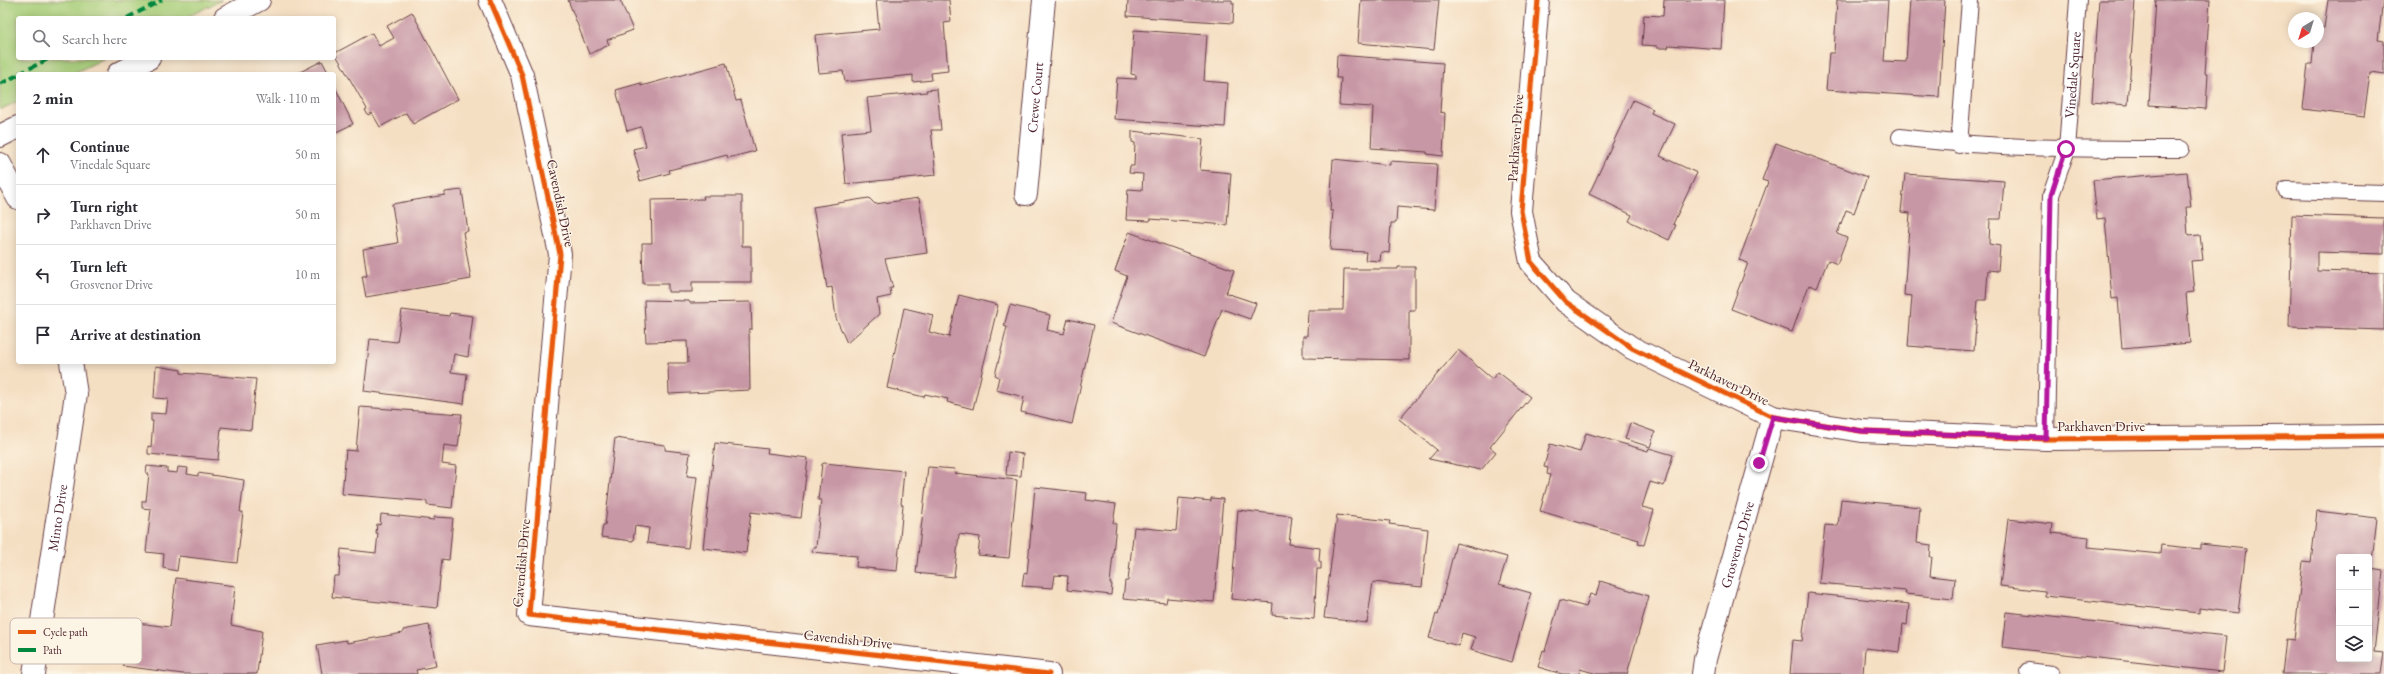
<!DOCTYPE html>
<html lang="en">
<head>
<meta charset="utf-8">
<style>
	:root { --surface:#fff; --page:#f7f7f7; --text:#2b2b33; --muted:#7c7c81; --line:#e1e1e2 }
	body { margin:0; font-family:"EB Garamond",serif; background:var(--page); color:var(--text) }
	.controls { position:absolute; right:12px; bottom:12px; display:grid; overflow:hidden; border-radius:4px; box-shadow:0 2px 10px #0003 }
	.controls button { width:36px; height:36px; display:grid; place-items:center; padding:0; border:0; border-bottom:1px solid var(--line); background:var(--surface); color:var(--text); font:20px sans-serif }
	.compass { position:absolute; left:2288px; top:12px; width:36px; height:36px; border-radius:50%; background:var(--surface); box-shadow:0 2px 10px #0003; rotate:218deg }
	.stop { position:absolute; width:12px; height:12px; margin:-9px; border:3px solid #b5179e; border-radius:50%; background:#fff }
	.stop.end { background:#b5179e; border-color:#fff; box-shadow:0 1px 4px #0008 }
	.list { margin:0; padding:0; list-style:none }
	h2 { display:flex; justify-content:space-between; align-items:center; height:52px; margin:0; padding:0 16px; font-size:17px }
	h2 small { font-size:13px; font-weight:400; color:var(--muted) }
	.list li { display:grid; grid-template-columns:26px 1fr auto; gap:12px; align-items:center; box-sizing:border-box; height:60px; padding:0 16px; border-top:1px solid var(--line) }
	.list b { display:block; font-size:15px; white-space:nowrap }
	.list p { margin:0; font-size:13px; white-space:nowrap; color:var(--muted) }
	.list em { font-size:13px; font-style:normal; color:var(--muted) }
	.icon { flex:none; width:22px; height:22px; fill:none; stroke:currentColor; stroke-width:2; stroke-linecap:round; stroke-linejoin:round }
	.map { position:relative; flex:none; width:2384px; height:674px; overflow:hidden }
	.search { position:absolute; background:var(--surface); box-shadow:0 2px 10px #0003; left:16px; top:16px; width:320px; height:44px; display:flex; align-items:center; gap:10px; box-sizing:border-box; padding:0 14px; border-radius:4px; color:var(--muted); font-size:15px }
	.panel { position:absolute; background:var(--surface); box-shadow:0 2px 10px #0003; left:16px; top:72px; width:320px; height:292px; border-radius:4px }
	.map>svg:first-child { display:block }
	.green { fill:#a7ce79; stroke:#787652 }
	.building { fill:#c897a6; fill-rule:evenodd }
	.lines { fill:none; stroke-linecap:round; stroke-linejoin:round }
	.service-casing { stroke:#643c42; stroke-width:18 }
	.minor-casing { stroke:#643c42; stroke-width:24 }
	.service { stroke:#fff; stroke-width:16 }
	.minor { stroke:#fff; stroke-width:22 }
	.quiet { stroke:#00873e; stroke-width:4; stroke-dasharray:8 4; stroke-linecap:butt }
	.cycleway-casing { stroke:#fcf5e5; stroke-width:8 }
	.cycleway { stroke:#e8590c; stroke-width:5 }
	.route { stroke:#b5179e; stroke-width:5 }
	.labels { text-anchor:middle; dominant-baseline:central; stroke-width:3; stroke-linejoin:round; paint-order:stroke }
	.street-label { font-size:14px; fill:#4a1f2b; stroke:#fcf5e5 }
	.key { fill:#fcf5e5; stroke:#c7b5ad; stroke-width:1 }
	.key-label { font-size:11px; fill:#4a1f2b }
</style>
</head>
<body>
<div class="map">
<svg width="2384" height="674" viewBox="0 0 2384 674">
	<rect width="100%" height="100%" fill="#fcf5e5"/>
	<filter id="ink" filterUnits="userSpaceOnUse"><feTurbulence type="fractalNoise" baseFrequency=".025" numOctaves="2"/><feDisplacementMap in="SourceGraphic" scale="8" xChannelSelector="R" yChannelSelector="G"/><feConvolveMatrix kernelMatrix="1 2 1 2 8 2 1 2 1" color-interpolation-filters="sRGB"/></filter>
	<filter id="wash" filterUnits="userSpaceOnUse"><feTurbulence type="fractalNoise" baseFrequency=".012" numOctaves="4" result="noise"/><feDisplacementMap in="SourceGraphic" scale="16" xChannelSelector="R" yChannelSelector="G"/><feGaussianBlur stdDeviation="0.9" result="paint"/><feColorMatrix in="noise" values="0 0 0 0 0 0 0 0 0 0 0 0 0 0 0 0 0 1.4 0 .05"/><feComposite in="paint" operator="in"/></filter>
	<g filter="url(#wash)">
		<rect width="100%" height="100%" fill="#f5dfc3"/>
		<path class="green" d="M 0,0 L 222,0 L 185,18 L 18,18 L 18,58 L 105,58 L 72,74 L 18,74 L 18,101 L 0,110 Z"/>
		<g id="blocks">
			<path class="building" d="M 568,0 L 620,0 L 633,30 L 607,40 L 609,45 L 589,54 Z
				M 876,0 L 949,0 L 951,22 L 944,23 L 948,71 L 931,73 L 932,80 L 913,82 L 913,75 L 845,82 L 843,71 L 819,73 L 815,35 L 879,29 Z
				M 1128,0 L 1232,0 L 1232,3 L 1234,3 L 1233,23 L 1127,16 Z
				M 1361,0 L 1439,0 L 1434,50 L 1358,43 Z
				M 1664,0 L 1724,0 L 1721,49 L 1669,45 L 1668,48 L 1657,48 L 1657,46 L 1642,45 L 1644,15 L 1663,16 Z
				M 1837,0 L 1888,0 L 1884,61 L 1906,62 L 1910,0 L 1945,0 L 1939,97 L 1826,90 L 1829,53 L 1834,53 Z
				M 2099,0 L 2135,0 L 2128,105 L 2092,102 Z
				M 2156,0 L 2210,0 L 2205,73 L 2208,73 L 2206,109 L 2149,105 Z
				M 2328,0 L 2383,0 L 2378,40 L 2384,41 L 2384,74 L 2370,72 L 2364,117 L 2303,109 L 2308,64 L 2312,64 L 2314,42 L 2318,42 L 2318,27 L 2324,28 Z
				M 412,12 L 458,99 L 413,124 L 406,113 L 380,127 L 372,113 L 368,115 L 365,110 L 367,109 L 335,53 L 372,33 L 379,46 L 394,38 L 387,26 Z
				M 1134,30 L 1207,35 L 1204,81 L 1228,83 L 1225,127 L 1114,119 L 1117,78 L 1136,79 L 1136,75 L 1131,74 Z
				M 1337,55 L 1443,63 L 1440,112 L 1445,113 L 1443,156 L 1427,154 L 1427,152 L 1371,148 L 1373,107 L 1339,105 L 1341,78 L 1336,78 Z
				M 322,61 L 329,74 L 296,74 Z
				M 726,63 L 736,101 L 741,100 L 755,151 L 728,158 L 727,155 L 669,170 L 670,173 L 640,181 L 637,172 L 640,172 L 633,149 L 646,146 L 641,127 L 627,131 L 616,90 L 641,83 L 641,86 Z
				M 334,85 L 353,124 L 334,133 Z
				M 937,89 L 941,130 L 931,130 L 936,175 L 846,184 L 841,133 L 871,130 L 867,98 L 927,92 L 926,90 Z
				M 1633,100 L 1653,109 L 1651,113 L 1675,124 L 1660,156 L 1697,173 L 1673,224 L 1676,225 L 1669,240 L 1629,221 L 1632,215 L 1589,194 Z
				M 1132,131 L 1203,139 L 1200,170 L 1231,173 L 1227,225 L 1150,219 L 1150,221 L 1126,220 L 1128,189 L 1142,190 L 1143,174 L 1129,173 L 1130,166 L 1134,166 L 1135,143 L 1132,142 Z
				M 1776,143 L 1867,177 L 1854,213 L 1846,210 L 1837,234 L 1847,238 L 1837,264 L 1828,260 L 1817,288 L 1809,285 L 1792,332 L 1731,309 L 1748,263 L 1739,260 L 1768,182 L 1762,180 Z
				M 1333,159 L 1390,165 L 1390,161 L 1437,164 L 1434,210 L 1397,207 L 1396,223 L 1391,223 L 1389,253 L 1381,252 L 1380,261 L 1365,260 L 1366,252 L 1330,250 L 1333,211 L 1330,211 Z
				M 2187,172 L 2191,207 L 2186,207 L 2188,236 L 2200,235 L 2203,260 L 2191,261 L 2194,292 L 2186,293 L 2190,343 L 2122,349 L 2118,298 L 2112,299 L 2105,218 L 2097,219 L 2093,180 Z
				M 1905,174 L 2004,181 L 2001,219 L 1990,219 L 1989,244 L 2000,246 L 1998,271 L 1988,270 L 1986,300 L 1978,300 L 1974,351 L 1908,346 L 1912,296 L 1904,295 L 1910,213 L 1901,212 Z
				M 462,190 L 468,231 L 463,232 L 471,279 L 366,297 L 362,276 L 367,276 L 363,249 L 398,243 L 392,204 L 445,195 L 445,192 Z
				M 703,196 L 742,196 L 742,246 L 751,246 L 751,282 L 692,282 L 692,292 L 668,292 L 668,284 L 643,284 L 642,243 L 652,243 L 651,200 L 704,199 Z
				M 869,198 L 875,204 L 919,198 L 927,253 L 885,259 L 893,288 L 890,288 L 891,296 L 877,299 L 879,314 L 847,343 L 836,318 L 832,287 L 827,288 L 813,207 Z
				M 2292,215 L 2384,218 L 2384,254 L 2317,252 L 2317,271 L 2384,273 L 2384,330 L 2289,327 Z
				M 1129,232 L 1234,270 L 1226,293 L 1256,303 L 1250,319 L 1222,309 L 1204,357 L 1111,323 L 1127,276 L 1115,271 Z
				M 1398,267 L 1415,267 L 1415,310 L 1409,310 L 1409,360 L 1303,358 L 1303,336 L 1307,336 L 1308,310 L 1343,310 L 1344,269 L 1398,269 Z
				M 959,295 L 998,305 L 973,409 L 947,402 L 948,399 L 925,394 L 924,397 L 887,388 L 904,308 L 933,315 L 929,332 L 949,337 Z
				M 644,300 L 689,301 L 690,303 L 751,302 L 752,329 L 749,329 L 750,390 L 669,394 L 668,363 L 688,363 L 687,341 L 646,342 Z
				M 1010,305 L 1050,315 L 1047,330 L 1064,334 L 1068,319 L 1094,325 L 1072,424 L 1021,412 L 1024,397 L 996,390 L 999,377 L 995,375 L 1007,327 L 1004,326 Z
				M 402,310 L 449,316 L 450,313 L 473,316 L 468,357 L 454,354 L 451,372 L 467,374 L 464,404 L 364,391 L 370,339 L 397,342 Z
				M 1458,350 L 1492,379 L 1498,372 L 1530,397 L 1490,447 L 1496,452 L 1481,470 L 1429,459 L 1437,450 L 1399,419 Z
				M 156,366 L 181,370 L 181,373 L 256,379 L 251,430 L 221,427 L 218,460 L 148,454 L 148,446 L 151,447 L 153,421 L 151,421 L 151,413 L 166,414 L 168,399 L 154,398 Z
				M 360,407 L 462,414 L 458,447 L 444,445 L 442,464 L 456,466 L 452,508 L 427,505 L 427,501 L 342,494 L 346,450 L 356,451 Z
				M 1630,423 L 1655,432 L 1650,447 L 1625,439 Z
				M 1586,433 L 1648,451 L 1649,448 L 1673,455 L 1664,486 L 1650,482 L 1642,507 L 1654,510 L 1644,545 L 1638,544 L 1639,540 L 1540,511 L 1550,475 L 1547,474 L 1548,468 L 1544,467 L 1550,444 L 1580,452 Z
				M 615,438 L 665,445 L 665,450 L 690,453 L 687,476 L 697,477 L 688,548 L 647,543 L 649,528 L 635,526 L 633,541 L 601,537 L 603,525 L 605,525 Z
				M 715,443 L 768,449 L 767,453 L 808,458 L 801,518 L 751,512 L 746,553 L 703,548 Z
				M 1008,452 L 1023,454 L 1021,476 L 1006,475 Z
				M 824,463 L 904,471 L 901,504 L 903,505 L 897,571 L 856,567 L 857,556 L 812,552 L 813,547 L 816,547 L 821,500 L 818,500 L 822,464 Z
				M 147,466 L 167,468 L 167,472 L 177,473 L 178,467 L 188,468 L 187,474 L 198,476 L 198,473 L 244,480 L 240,512 L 243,512 L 237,563 L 179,556 L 177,571 L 163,568 L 164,554 L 146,552 L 151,509 L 142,508 L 142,501 L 146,501 L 149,474 L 146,473 Z
				M 928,467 L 955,469 L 954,473 L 1017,480 L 1009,558 L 978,555 L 980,537 L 959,534 L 954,577 L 916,573 Z
				M 1035,487 L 1087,493 L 1086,500 L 1116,504 L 1113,523 L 1116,524 L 1110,584 L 1112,584 L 1111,595 L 1067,590 L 1068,576 L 1055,575 L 1053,588 L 1022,586 L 1024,573 L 1027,574 Z
				M 1179,498 L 1211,501 L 1211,498 L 1223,499 L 1214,602 L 1167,598 L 1166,603 L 1123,599 L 1125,581 L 1128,581 L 1134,527 L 1176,531 Z
				M 1841,499 L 1920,507 L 1917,543 L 1931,545 L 1930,557 L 1932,557 L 1930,576 L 1955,579 L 1953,599 L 1905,594 L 1906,591 L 1819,583 L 1825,525 L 1838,526 Z
				M 1238,510 L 1292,516 L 1289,544 L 1320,548 L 1319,561 L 1321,562 L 1321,569 L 1317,569 L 1314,619 L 1272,615 L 1273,603 L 1231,599 Z
				M 2317,511 L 2377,518 L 2371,569 L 2383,571 L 2374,652 L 2384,653 L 2381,674 L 2282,674 L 2286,639 L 2294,640 L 2303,562 L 2311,563 ZM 2339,557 L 2369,557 L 2369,659 L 2339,659 Z
				M 381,514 L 434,520 L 434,517 L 453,518 L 449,560 L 442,559 L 437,608 L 332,597 L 334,576 L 339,576 L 341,549 L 376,553 L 378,533 L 376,533 L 377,524 L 380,525 Z
				M 1337,515 L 1390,521 L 1389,524 L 1428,529 L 1422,587 L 1373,582 L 1367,623 L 1324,618 Z
				M 2008,519 L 2053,524 L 2052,533 L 2089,537 L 2088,547 L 2160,554 L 2161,545 L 2200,549 L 2200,544 L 2246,549 L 2238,613 L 2199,608 L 2199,613 L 2045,596 L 2045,591 L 2000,586 Z
				M 1456,543 L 1507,557 L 1499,584 L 1531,593 L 1512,662 L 1471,650 L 1475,637 L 1462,633 L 1459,646 L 1429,638 L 1436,614 L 1438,615 Z
				M 176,578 L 235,586 L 231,625 L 262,631 L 257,674 L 183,674 L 123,666 L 128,622 L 170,627 Z
				M 1600,581 L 1649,596 L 1627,674 L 1597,674 L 1580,669 L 1579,674 L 1562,674 L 1538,667 L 1543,650 L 1545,651 L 1560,600 L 1586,607 L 1590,594 L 1596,596 Z
				M 1808,593 L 1909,604 L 1907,625 L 1903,624 L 1900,652 L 1865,648 L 1863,674 L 1790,674 L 1793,640 L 1802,641 Z
				M 2006,612 L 2226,636 L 2222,672 L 2002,647 Z
				M 429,625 L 436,666 L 416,670 L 417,674 L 322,674 L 317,645 L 346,640 L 347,643 L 403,633 L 403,630 Z"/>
		</g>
	</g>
	<g filter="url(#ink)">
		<use href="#blocks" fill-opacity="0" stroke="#643c42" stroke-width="1"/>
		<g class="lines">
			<g class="service-casing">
				<g id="service">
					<path d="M 1900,137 C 1993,149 2087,149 2181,149"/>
					<path d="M 1959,145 L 1970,0"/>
					<path d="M 2286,190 L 2384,193"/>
					<path id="s1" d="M 2046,439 L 2051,195 L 2067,149 L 2078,0"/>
					<path d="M 2028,671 L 2051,674"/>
				</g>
			</g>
			<g class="minor-casing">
				<g id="minor">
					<path d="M 490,0 L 522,75 L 560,254 L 529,615 L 1049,674"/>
					<path d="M 1538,0 L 1521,211 L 1531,262 L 1566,302 L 1632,348 L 1773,417 L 1862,431 L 2046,439 L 2384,436"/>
					<path d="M 225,18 L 259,0"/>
					<path d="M 118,74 L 149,58"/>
					<path d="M 0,136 L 18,127"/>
					<path d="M 0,164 L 18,198"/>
					<path id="s2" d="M 1026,194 L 1044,0"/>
					<path id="s3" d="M 34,674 L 76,394 L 71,362"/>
					<path id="s4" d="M 1703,674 L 1705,659 L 1773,417"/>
				</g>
			</g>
			<use href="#service" class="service"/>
			<use href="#minor" class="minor"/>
			<path class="quiet" d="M 127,18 L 162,0
				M 19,74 L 50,58
				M 0,84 L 18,75"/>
			<g class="cycleway-casing">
				<path id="cycleway" d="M 490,0 L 522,75 L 560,254 L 529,615 L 1049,674
					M 1538,0 L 1521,211 L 1531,262 L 1566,302 L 1632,348 L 1773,417 L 1862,431 L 2046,439 L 2384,436"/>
			</g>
			<use href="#cycleway" class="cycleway"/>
		</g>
	</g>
	<g class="lines" filter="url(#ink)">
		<path class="route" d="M 1759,463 L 1773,417 L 1862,431 L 2046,438 L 2051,195 L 2066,149"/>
	</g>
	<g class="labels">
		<g class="street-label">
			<text stroke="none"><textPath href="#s1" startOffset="367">Vinedale Square</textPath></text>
			<text stroke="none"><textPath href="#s2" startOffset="97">Crewe Court</textPath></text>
			<text transform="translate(1515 138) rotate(-86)">Parkhaven Drive</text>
			<text transform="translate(561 203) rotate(78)">Cavendish Drive</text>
			<text transform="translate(1729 382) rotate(26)">Parkhaven Drive</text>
			<text x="2101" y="426">Parkhaven Drive</text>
			<text stroke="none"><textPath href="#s3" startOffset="158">Minto Drive</textPath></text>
			<text stroke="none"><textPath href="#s4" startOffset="134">Grosvenor Drive</textPath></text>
			<text transform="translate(521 563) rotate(-85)">Cavendish Drive</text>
			<text transform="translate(848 639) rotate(6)">Cavendish Drive</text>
		</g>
	</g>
	<rect x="10" y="618" width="132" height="46" rx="6" class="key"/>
	<rect x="18" y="630" width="18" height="4" fill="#e8590c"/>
	<rect x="18" y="648" width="18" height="4" fill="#00873e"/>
	<g class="key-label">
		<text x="43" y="636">Cycle path</text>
		<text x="43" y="654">Path</text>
	</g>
</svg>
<div class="controls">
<button>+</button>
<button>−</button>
<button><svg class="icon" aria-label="layers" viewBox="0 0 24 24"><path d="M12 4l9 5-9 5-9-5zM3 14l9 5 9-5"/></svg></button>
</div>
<svg class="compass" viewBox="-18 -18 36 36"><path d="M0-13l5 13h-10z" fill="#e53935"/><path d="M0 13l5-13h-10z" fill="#7c7c81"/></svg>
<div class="stop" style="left:2066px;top:149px"></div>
<div class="stop end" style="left:1759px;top:463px"></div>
<div class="search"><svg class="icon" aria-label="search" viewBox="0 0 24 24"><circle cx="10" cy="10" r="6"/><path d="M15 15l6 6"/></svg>Search here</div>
<section class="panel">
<h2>2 min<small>Walk · 110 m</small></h2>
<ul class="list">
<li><svg class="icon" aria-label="ahead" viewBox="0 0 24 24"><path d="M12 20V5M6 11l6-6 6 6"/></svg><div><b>Continue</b><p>Vinedale Square</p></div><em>50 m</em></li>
<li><svg class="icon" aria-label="right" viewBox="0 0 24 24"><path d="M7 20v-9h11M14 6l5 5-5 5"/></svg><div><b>Turn right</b><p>Parkhaven Drive</p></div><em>50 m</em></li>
<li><svg class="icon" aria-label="left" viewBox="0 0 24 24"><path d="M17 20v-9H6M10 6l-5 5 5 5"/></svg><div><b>Turn left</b><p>Grosvenor Drive</p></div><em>10 m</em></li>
<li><svg class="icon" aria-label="arrive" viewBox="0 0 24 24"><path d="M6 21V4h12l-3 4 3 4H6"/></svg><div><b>Arrive at destination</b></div></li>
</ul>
</section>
</div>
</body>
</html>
